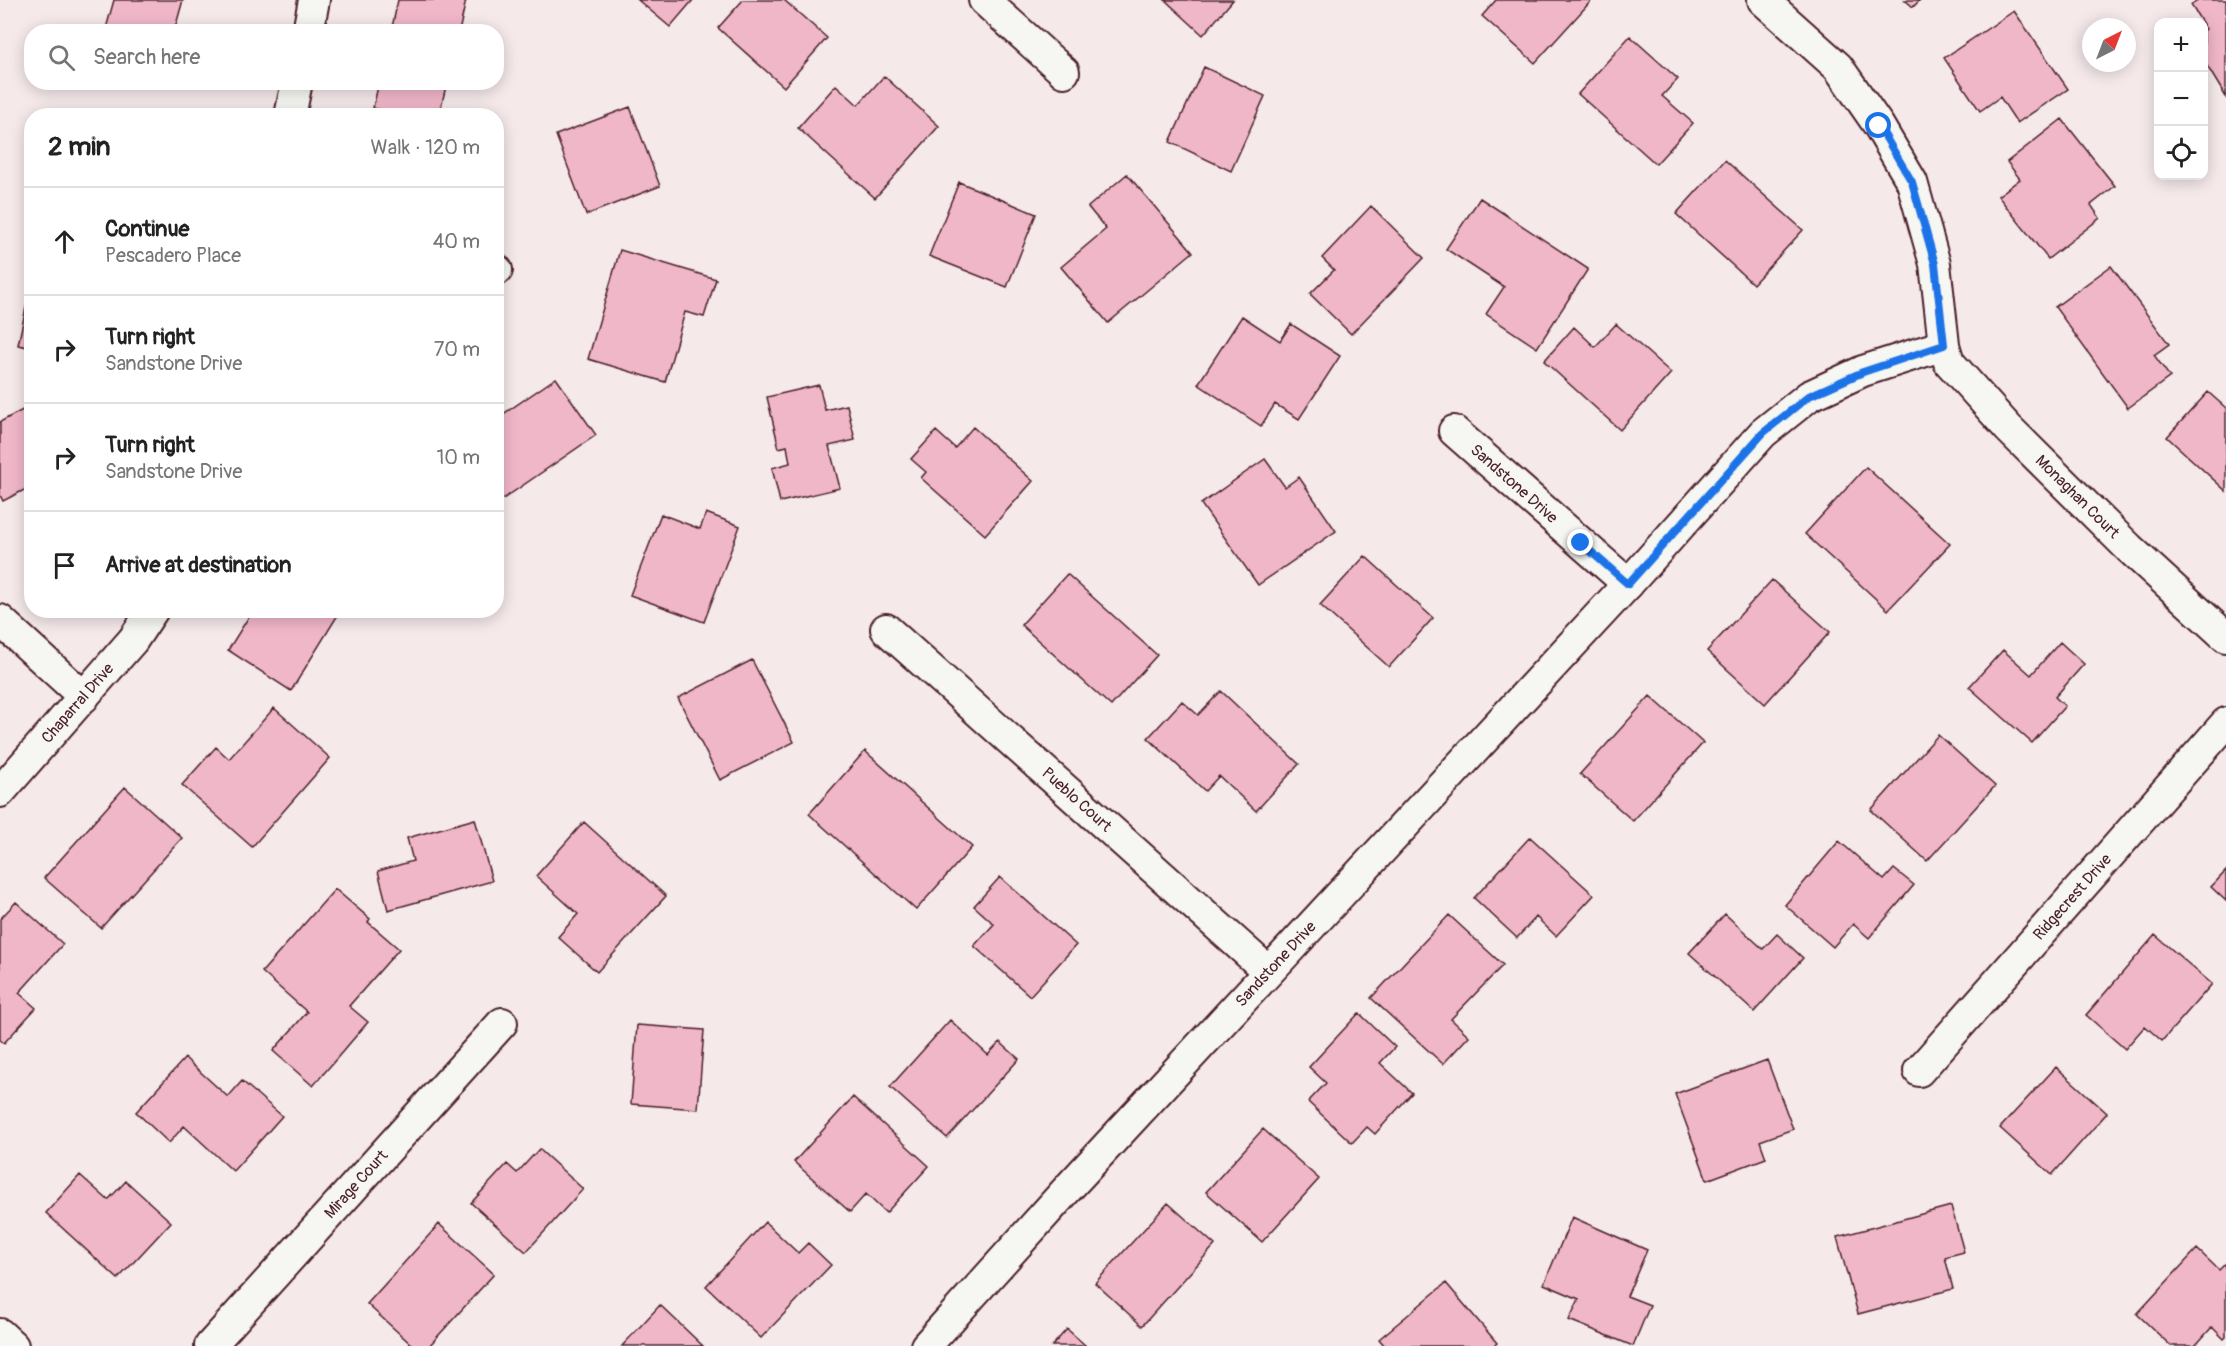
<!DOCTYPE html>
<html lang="en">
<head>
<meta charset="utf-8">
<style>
	:root { --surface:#fff; --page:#f6f6f6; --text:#222; --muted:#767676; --line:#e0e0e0 }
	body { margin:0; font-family:Pangolin,sans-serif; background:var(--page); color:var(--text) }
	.controls { position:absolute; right:18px; top:18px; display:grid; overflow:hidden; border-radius:12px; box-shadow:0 3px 15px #0003 }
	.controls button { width:54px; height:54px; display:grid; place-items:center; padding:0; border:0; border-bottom:2px solid var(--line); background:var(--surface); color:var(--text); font:30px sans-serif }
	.compass { position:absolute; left:2082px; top:18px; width:54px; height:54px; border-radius:50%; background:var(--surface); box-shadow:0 3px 15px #0003; rotate:42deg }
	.stop { position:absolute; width:18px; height:18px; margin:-14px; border:4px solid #1a73e8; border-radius:50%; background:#fff }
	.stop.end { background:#1a73e8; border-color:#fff; box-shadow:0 2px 6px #0008 }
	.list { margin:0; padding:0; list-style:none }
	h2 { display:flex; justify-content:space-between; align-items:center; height:78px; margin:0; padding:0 24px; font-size:26px }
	h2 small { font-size:20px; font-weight:400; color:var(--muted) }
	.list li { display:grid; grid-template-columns:39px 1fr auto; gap:18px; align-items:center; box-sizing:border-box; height:108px; padding:0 24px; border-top:2px solid var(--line) }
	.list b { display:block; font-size:22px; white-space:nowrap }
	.list p { margin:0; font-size:20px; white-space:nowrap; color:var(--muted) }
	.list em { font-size:20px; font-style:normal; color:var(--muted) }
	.icon { flex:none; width:33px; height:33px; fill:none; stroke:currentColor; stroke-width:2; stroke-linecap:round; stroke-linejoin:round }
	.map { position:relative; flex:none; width:2226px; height:1346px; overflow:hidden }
	.search { position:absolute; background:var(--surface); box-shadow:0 3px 15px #0003; left:24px; top:24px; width:480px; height:66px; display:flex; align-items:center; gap:15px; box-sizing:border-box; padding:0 21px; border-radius:24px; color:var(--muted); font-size:22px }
	.panel { position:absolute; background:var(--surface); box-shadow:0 3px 15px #0003; left:24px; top:108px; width:480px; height:510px; border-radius:24px }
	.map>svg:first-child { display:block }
	.building { fill:#f0b7c9; stroke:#4a1f2b; stroke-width:1.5 }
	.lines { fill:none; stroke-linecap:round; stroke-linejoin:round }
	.street-casing { stroke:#4a1f2b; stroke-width:34 }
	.street { stroke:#f6f6f2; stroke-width:30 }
	.route { stroke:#1a73e8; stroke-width:8 }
	.labels { text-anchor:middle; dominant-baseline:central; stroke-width:4.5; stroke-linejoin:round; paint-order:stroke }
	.street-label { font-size:16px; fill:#4a1f2b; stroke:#f6f6f2 }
</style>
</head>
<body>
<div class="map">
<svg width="2226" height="1346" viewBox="0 0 2226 1346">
	<rect width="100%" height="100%" fill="#f5e9ea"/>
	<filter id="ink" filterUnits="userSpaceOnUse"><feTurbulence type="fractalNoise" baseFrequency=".0167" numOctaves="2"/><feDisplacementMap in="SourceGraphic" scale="12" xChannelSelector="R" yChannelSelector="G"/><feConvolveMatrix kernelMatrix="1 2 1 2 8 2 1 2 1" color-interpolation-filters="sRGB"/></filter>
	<g filter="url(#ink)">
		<path class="building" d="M 114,0 L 183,0 L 174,32 L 105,32 Z
			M 398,0 L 466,0 L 459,32 L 391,32 Z
			M 638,0 L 693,0 L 670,27 Z
			M 743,0 L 784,0 L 827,38 L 784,87 L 718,28 Z
			M 1165,0 L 1233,0 L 1203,35 Z
			M 1496,0 L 1592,0 L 1535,63 L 1482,16 Z
			M 1905,0 L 1920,0 L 1913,7 Z
			M 2199,0 L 2226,0 L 2226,97 L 2204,61 L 2204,31 L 2206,29 L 2191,5 Z
			M 2014,11 L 2068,89 L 2017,123 L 2000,97 L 1980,111 L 1944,58 Z
			M 1630,36 L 1678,79 L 1662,96 L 1693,123 L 1656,164 L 1578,94 Z
			M 1204,67 L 1265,96 L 1231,171 L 1170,142 Z
			M 884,76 L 939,126 L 875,198 L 798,128 L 836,85 L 858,105 Z
			M 141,82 L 160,82 L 159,87 Z
			M 379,82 L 447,82 L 439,116 L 403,116 L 373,108 Z
			M 630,107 L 660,186 L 586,215 L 556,135 Z
			M 2062,119 L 2115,186 L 2091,205 L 2100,218 L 2048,259 L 1998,196 L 2020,179 L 2007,162 Z
			M 1725,160 L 1803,230 L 1753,284 L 1676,214 Z
			M 1127,174 L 1193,252 L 1108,323 L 1061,267 L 1106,229 L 1088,207 Z
			M 959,182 L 1036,214 L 1007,287 L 929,256 Z
			M 1480,198 L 1588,269 L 1537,348 L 1486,314 L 1504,287 L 1446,249 Z
			M 1371,206 L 1424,258 L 1351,334 L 1310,294 L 1334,270 L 1322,258 Z
			M 620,250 L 716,279 L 704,317 L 685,312 L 665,382 L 588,359 Z
			M 2111,266 L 2169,344 L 2154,355 L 2170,377 L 2128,408 L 2055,307 Z
			M 32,279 L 32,348 L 18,345 Z
			M 1242,316 L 1280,341 L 1291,324 L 1340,356 L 1299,419 L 1275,404 L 1261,426 L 1198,384 Z
			M 1616,324 L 1671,373 L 1620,430 L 1544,361 L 1574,327 L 1595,347 Z
			M 556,378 L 596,435 L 503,499 L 496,490 L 496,419 Z
			M 819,385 L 825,410 L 847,405 L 855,440 L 829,446 L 840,488 L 780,502 L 772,468 L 790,463 L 787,446 L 779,448 L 767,397 Z
			M 2208,392 L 2226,408 L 2226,491 L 2167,437 Z
			M 32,405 L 32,486 L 3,501 L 0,495 L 0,422 Z
			M 973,427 L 1033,481 L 985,535 L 921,478 L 926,472 L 911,459 L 936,431 L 955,448 Z
			M 1265,459 L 1285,487 L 1299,477 L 1336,531 L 1258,585 L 1201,504 Z
			M 1866,467 L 1950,544 L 1888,610 L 1805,534 Z
			M 706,513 L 740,526 L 704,622 L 630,595 L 661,514 L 700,529 Z
			M 1365,556 L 1433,618 L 1389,667 L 1320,605 Z
			M 1067,574 L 1157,655 L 1111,706 L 1021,625 Z
			M 1772,580 L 1830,632 L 1765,704 L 1707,651 Z
			M 253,610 L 341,610 L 291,691 L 228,650 Z
			M 2060,642 L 2084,664 L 2055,697 L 2065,706 L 2032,743 L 1969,687 L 2003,650 L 2031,675 Z
			M 752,660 L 794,742 L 720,780 L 678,698 Z
			M 1221,691 L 1299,764 L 1256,811 L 1219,776 L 1205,791 L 1148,738 L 1182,701 L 1198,715 Z
			M 1650,696 L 1703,743 L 1633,821 L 1580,774 Z
			M 274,708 L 330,758 L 252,847 L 182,785 L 216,747 L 229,759 Z
			M 1938,735 L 1995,786 L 1927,861 L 1871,810 Z
			M 865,751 L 972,847 L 916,910 L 809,814 Z
			M 125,787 L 182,838 L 101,928 L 44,878 Z
			M 475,819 L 492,881 L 388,910 L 378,871 L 413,861 L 407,838 Z
			M 584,822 L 666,896 L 597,972 L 558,937 L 578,914 L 536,876 Z
			M 1530,837 L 1594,895 L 1556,936 L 1536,917 L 1517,938 L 1474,898 Z
			M 1839,841 L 1884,880 L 1894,869 L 1914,885 L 1869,938 L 1853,924 L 1833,947 L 1785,905 Z
			M 2226,871 L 2226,901 L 2211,887 Z
			M 1000,877 L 1076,945 L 1030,996 L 974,946 L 994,924 L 974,906 Z
			M 335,889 L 370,919 L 368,922 L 399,949 L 349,1006 L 368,1022 L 313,1086 L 273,1051 L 307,1012 L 262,972 Z
			M 16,902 L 63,944 L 19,993 L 36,1008 L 4,1043 L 0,1040 L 0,919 Z
			M 1725,914 L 1763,949 L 1777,934 L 1803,958 L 1754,1012 L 1689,953 Z
			M 1449,915 L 1503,965 L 1451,1019 L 1469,1036 L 1443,1064 L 1371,998 Z
			M 2155,935 L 2212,984 L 2162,1041 L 2145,1026 L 2125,1049 L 2086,1015 Z
			M 1359,1013 L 1395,1047 L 1380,1063 L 1412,1093 L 1375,1134 L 1367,1127 L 1352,1143 L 1308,1102 L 1326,1083 L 1309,1067 Z
			M 950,1020 L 988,1055 L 1000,1042 L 1019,1059 L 947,1138 L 890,1087 Z
			M 637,1025 L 704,1030 L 698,1109 L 631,1104 Z
			M 185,1058 L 228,1097 L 242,1081 L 282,1116 L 233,1171 L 184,1126 L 169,1143 L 136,1112 Z
			M 1767,1060 L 1793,1129 L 1760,1141 L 1766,1158 L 1707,1180 L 1675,1094 Z
			M 2056,1067 L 2107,1113 L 2052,1175 L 2000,1128 Z
			M 853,1097 L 929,1166 L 886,1213 L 866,1194 L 850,1212 L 794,1162 Z
			M 1263,1129 L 1319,1179 L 1262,1242 L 1206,1192 Z
			M 539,1149 L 583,1189 L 526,1252 L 471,1203 L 507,1164 L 517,1173 Z
			M 80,1175 L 108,1200 L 126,1181 L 171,1222 L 118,1279 L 46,1213 Z
			M 1168,1203 L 1215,1245 L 1142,1326 L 1095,1283 Z
			M 1951,1206 L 1964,1252 L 1945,1257 L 1953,1289 L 1858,1314 L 1837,1237 Z
			M 1572,1217 L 1647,1250 L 1627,1296 L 1650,1305 L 1633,1346 L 1569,1320 L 1579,1299 L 1544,1284 Z
			M 765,1222 L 798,1253 L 808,1243 L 831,1265 L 761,1338 L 706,1286 Z
			M 439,1224 L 494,1274 L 429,1346 L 413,1346 L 367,1304 Z
			M 2197,1249 L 2219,1270 L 2226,1263 L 2226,1337 L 2224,1339 L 2212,1327 L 2195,1346 L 2171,1346 L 2137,1314 Z
			M 1446,1283 L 1497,1343 L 1494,1346 L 1385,1346 L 1379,1339 Z
			M 660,1305 L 703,1346 L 622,1346 Z
			M 1067,1329 L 1086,1346 L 1052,1346 Z"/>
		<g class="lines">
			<g class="street-casing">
				<g id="street">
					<path d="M 984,0 L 1064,72"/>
					<path id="s1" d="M 1763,0 L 1838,67 L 1879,126 L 1912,182 L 1935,264 L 1944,345 L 1949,362 L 2008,428 L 2129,548 L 2226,637"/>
					<path d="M 308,32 L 314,0"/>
					<path d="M 290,116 L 297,82"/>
					<path d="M 496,270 L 497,270"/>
					<path id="s2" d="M 1454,431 L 1628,584"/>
					<path d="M 0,620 L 84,697"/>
					<path id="s3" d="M 886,629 L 1268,971"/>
					<path id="s4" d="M 0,792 L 133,640 L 153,610"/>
					<path id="s5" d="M 1919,1071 L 2226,723"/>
					<path d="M 0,1334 L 13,1346"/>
					<path id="s6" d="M 210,1346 L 502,1023"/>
					<path id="s7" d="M 926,1346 L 1071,1185 L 1628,584 L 1763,433 L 1809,396 L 1863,371 L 1944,345"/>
				</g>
			</g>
			<use href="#street" class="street"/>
		</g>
	</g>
	<g class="lines" filter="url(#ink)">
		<path class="route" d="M 1581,543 L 1628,584 L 1763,433 L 1809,396 L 1863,372 L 1944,345 L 1935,264 L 1912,182 L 1879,126"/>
	</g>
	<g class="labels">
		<g class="street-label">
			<text stroke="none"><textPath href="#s2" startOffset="80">Sandstone Drive</textPath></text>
			<text stroke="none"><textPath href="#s1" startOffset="608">Monaghan Court</textPath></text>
			<text stroke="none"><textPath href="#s4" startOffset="118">Chaparral Drive</textPath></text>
			<text stroke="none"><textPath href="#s3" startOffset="256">Pueblo Court</textPath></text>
			<text stroke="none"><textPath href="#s5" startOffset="232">Ridgecrest Drive</textPath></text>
			<text stroke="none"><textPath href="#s7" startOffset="518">Sandstone Drive</textPath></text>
			<text stroke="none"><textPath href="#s6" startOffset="218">Mirage Court</textPath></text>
		</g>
	</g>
</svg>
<div class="controls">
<button>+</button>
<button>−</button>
<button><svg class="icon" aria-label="locate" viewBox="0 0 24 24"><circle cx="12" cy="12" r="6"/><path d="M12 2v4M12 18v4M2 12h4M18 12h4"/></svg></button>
</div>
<svg class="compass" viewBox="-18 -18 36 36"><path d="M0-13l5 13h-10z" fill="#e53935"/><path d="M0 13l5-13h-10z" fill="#767676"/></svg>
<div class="stop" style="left:1879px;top:126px"></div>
<div class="stop end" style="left:1581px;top:543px"></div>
<div class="search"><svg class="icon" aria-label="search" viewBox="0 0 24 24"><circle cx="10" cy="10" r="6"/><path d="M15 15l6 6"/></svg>Search here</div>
<section class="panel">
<h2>2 min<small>Walk · 120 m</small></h2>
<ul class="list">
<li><svg class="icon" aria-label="ahead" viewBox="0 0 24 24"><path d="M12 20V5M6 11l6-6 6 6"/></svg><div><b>Continue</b><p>Pescadero Place</p></div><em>40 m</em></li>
<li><svg class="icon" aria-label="right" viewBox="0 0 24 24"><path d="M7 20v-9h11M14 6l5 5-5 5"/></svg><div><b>Turn right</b><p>Sandstone Drive</p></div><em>70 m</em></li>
<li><svg class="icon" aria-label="right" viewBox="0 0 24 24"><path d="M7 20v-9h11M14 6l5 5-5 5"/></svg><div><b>Turn right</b><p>Sandstone Drive</p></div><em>10 m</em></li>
<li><svg class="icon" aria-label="arrive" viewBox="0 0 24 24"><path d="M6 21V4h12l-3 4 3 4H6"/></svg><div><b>Arrive at destination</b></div></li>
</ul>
</section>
</div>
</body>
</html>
